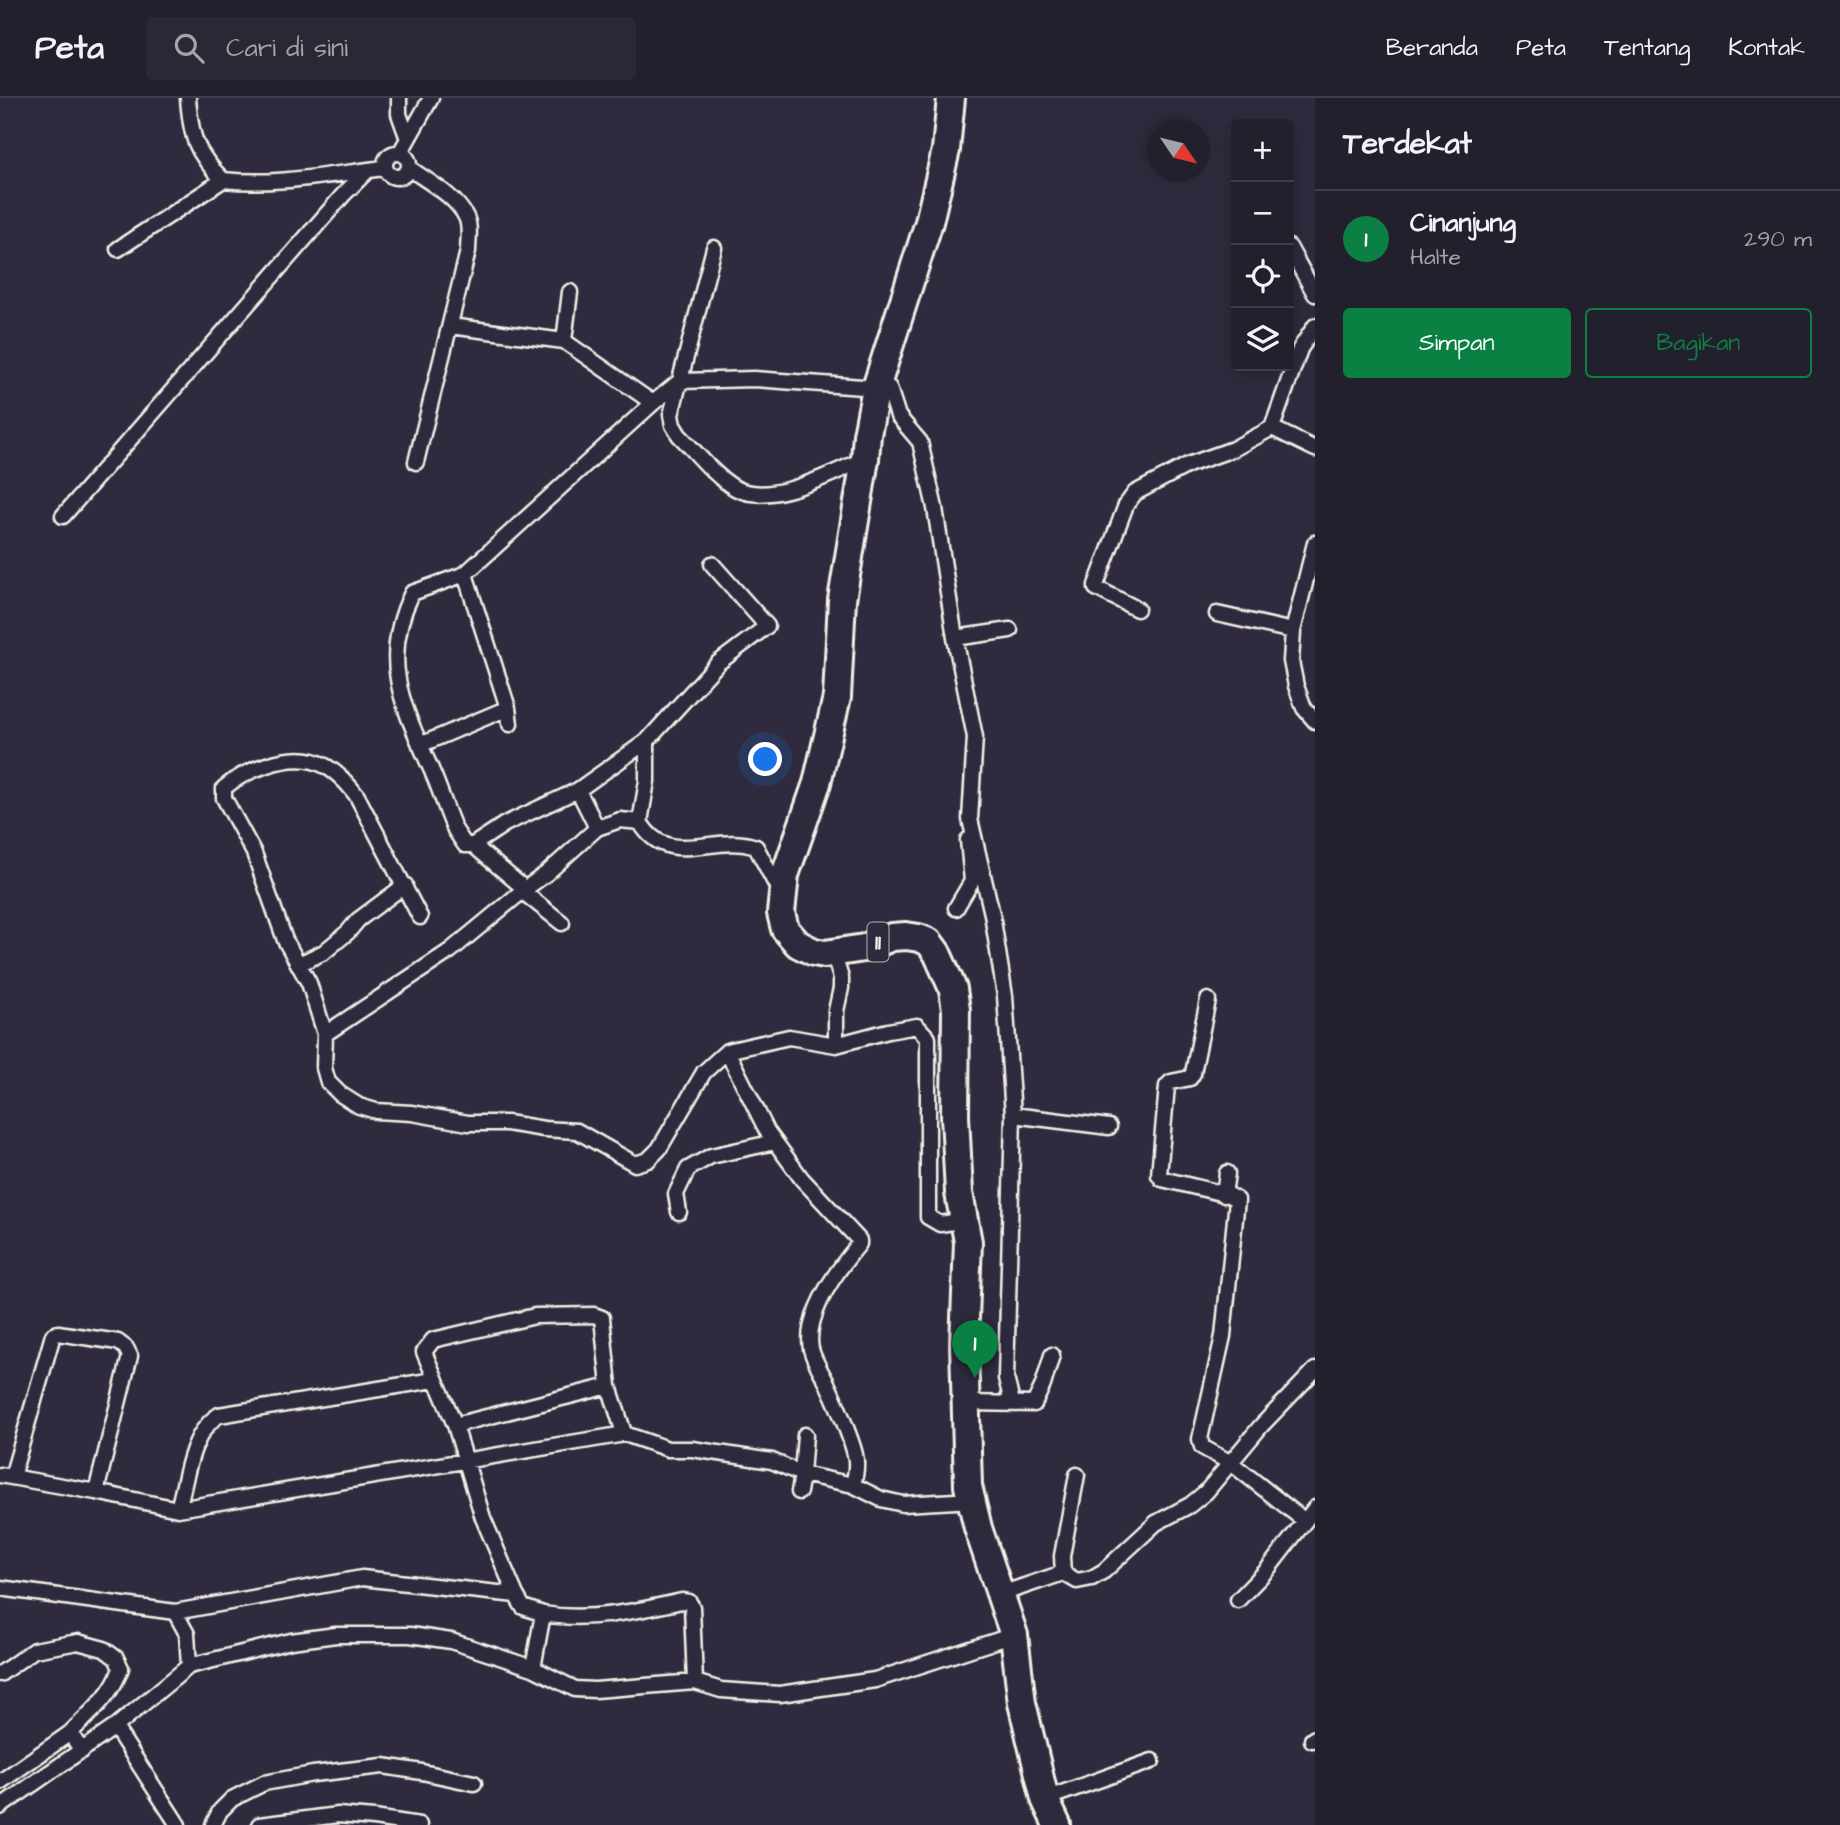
<!DOCTYPE html>
<html lang="id">
<head>
<meta charset="utf-8">
<style>
	:root { --surface:#23202e; --page:#2b2836; --text:#f1f3f6; --muted:#a3a3aa; --line:#403e4a; --accent:#0b8043 }
	body { margin:0; font-family:"Architects Daughter",sans-serif; background:var(--page); color:var(--text) }
	.controls { position:absolute; right:21px; top:21px; display:grid; overflow:hidden; border-radius:7px; box-shadow:0 4px 18px #0003 }
	.controls button { width:63px; height:63px; display:grid; place-items:center; padding:0; border:0; border-bottom:2px solid var(--line); background:var(--surface); color:var(--text); font:35px sans-serif }
	.compass { position:absolute; left:1147px; top:21px; width:63px; height:63px; border-radius:50%; background:var(--surface); box-shadow:0 4px 18px #0003; rotate:125deg }
	.you { position:absolute; left:766px; top:662px; width:24px; height:24px; margin:-18px; border:5px solid #fff; border-radius:50%; background:#1a73e8; box-shadow:0 0 0 10px #1a73e833 }
	.badge { display:grid; place-items:center; width:46px; height:46px; border-radius:50%; background:var(--accent); color:#fff; font-size:23px; font-weight:700 }
	.pin { position:absolute; translate:-50% -58px; filter:drop-shadow(0 2px 4px #0008) }
	.pin::after { content:''; position:absolute; top:37px; width:24px; height:21px; background:inherit; clip-path:polygon(0 0,100% 0,50% 100%) }
	.list { margin:0; padding:0; list-style:none }
	h2 { display:flex; justify-content:space-between; align-items:center; height:91px; margin:0; padding:0 28px; font-size:30px }
	h2 small { font-size:23px; font-weight:400; color:var(--muted) }
	.list li { display:grid; grid-template-columns:46px 1fr auto; gap:21px; align-items:center; box-sizing:border-box; height:98px; padding:0 28px; border-top:2px solid var(--line) }
	.list b { display:block; font-size:26px; white-space:nowrap }
	.list p { margin:0; font-size:23px; white-space:nowrap; color:var(--muted) }
	.list em { font-size:23px; font-style:normal; color:var(--muted) }
	.actions { display:flex; gap:14px; padding:21px 28px }
	.actions a { flex:1; padding:16px 0; border:2px solid var(--accent); border-radius:7px; text-align:center; font-size:24px; color:var(--accent) }
	.actions .main { background:var(--accent); color:#fff }
	.icon { flex:none; width:38px; height:38px; fill:none; stroke:currentColor; stroke-width:2; stroke-linecap:round; stroke-linejoin:round }
	.map { position:relative; flex:none; width:1315px; height:1727px; overflow:hidden }
	header { display:flex; align-items:center; gap:42px; box-sizing:border-box; height:98px; padding:0 35px; background:var(--surface); border-bottom:2px solid var(--line) }
	header strong { font-size:33px }
	nav { display:flex; gap:38px; margin-inline-start:auto; font-size:24px }
	.search { width:490px; height:63px; background:var(--page); display:flex; align-items:center; gap:18px; box-sizing:border-box; padding:0 24px; border-radius:7px; color:var(--muted); font-size:26px }
	main { display:flex }
	aside { flex:1; background:var(--surface) }
	.map>svg:first-child { display:block }
	.lines { fill:none; stroke-linecap:round; stroke-linejoin:round }
	.street-casing { stroke:#f4f1e8; stroke-width:19 }
	.highway-casing { stroke:#f4f1e8; stroke-width:32 }
	.street { stroke:#2f2a3d; stroke-width:14 }
	.highway { stroke:#2f2a3d; stroke-width:26 }
	.labels { text-anchor:middle; dominant-baseline:central; stroke-width:7; stroke-linejoin:round; paint-order:stroke }
	.shield { fill:#2f2a3d; stroke:#b9b5b5; stroke-width:2 }
	.shield-label { font-size:23px; font-weight:bold; fill:#f4f1e8 }
</style>
</head>
<body>
<header>
<strong>Peta</strong>
<div class="search"><svg class="icon" aria-label="search" viewBox="0 0 24 24"><circle cx="10" cy="10" r="6"/><path d="M15 15l6 6"/></svg>Cari di sini</div>
<nav><a>Beranda</a><a>Peta</a><a>Tentang</a><a>Kontak</a></nav>
</header>
<main>
<div class="map">
<svg width="1315" height="1727" viewBox="0 0 1315 1727">
	<rect width="100%" height="100%" fill="#2f2a3d"/>
	<filter id="ink" filterUnits="userSpaceOnUse"><feTurbulence type="fractalNoise" baseFrequency=".0143" numOctaves="2"/><feDisplacementMap in="SourceGraphic" scale="14" xChannelSelector="R" yChannelSelector="G"/><feConvolveMatrix kernelMatrix="1 2 1 2 8 2 1 2 1" color-interpolation-filters="sRGB"/></filter>
	<g filter="url(#ink)">
		<g class="lines">
			<g class="street-casing">
				<path id="street" d="M 188,0 C 191,39 195,54 223,82 C 276,88 332,76 385,70
					M 399,0 L 399,16 L 408,41
					M385 67a12 12 0 1 1 24 0a12 12 0 1 1-24 0Z
					M 400,55 L 431,0
					M 409,70 C 427,83 456,98 466,119 C 471,129 468,142 468,153 L 416,364
					M 1289,149 L 1315,196
					M 714,150 L 671,317 L 673,327 L 679,337 C 696,354 714,378 735,390 C 771,409 830,376 865,361
					M 118,151 L 223,82
					M 570,194 L 564,243 L 653,305
					M 450,228 L 564,243
					M 878,282 L 889,290 L 898,318 L 920,344 L 935,410 L 955,540 L 975,639 L 970,721 L 992,816 L 1005,898 L 1013,1017 L 1006,1280 L 1012,1304
					M 1272,330 L 1315,351
					M 63,418 L 344,96 L 368,72
					M 1315,445 L 1293,533 L 1291,563 L 1296,588 L 1304,610 L 1315,623
					M 465,476 L 412,495 C 379,563 403,608 431,671 C 440,691 446,712 455,732 L 465,747 L 473,747
					M 1137,511 L 1096,490 L 1096,487 L 1126,407 L 1135,395 L 1188,367 L 1233,351 L 1272,330 L 1300,251 L 1315,228
					M 1217,516 L 1293,533
					M 955,540 L 1010,532
					M 508,610 L 465,476 L 653,305 L 680,283 L 754,281 L 876,290
					M 420,647 L 508,610 L 510,626
					M 578,692 L 647,643 L 718,565 L 767,528 L 712,466
					M 640,724 C 668,772 714,734 756,749 L 781,796
					M 640,724 L 647,683 L 647,643
					M 525,791 L 547,775 L 597,730 L 620,722 L 640,724
					M 522,793 L 562,825
					M 956,810 L 972,783 L 968,742
					M 420,819 L 357,698 C 346,683 332,668 313,663 C 286,656 245,672 224,690 L 224,700 L 254,755 L 285,842 L 309,885 L 325,936 L 450,853 L 525,791 L 473,747 L 505,726 L 578,692 L 597,730
					M 833,854 L 841,880 L 841,890 L 836,913 L 836,947
					M 299,866 L 324,854 L 348,834 L 358,822 L 405,787
					M 1208,902 L 1193,975 L 1190,980 L 1171,984 L 1167,988 L 1159,1077 L 1162,1081 L 1229,1097 L 1237,1102 L 1223,1238 L 1200,1341 L 1202,1349 L 1231,1365 L 1305,1423 L 1267,1472 L 1238,1502
					M 325,936 L 324,970 L 328,984 L 340,996 L 359,1008 L 376,1013 L 412,1015 L 468,1025 L 507,1025 L 544,1031 L 577,1033 L 635,1066 L 648,1062 L 659,1051 L 704,974 L 727,953 L 789,939 L 836,947 L 888,933 L 917,928 L 928,940 L 928,1119 L 940,1126 L 966,1122
					M 727,953 L 767,1033 L 802,1081 L 859,1142 L 859,1146 C 838,1171 804,1216 811,1251 C 814,1263 822,1275 827,1285 C 835,1302 842,1318 848,1335 C 856,1356 859,1365 853,1387
					M 1013,1017 L 1109,1029
					M 1224,1097 L 1227,1075
					M 679,1114 L 676,1096 L 688,1071 L 711,1058 L 775,1044
					M 966,1305 L 1034,1306 L 1043,1287 L 1052,1257
					M 455,1327 L 609,1288 L 602,1220 L 594,1217 L 535,1218 L 433,1242 L 424,1254 L 455,1327 L 483,1420 L 516,1497 L 523,1509 L 543,1516 L 533,1570
					M 622,1335 L 668,1351 L 692,1351 L 772,1363 L 802,1376 L 805,1337
					M 0,1377 L 96,1394 L 178,1411 L 619,1337 L 623,1332 L 609,1288
					M 12,1379 L 53,1237 L 58,1235 L 118,1244 L 126,1250 L 130,1258 L 96,1394
					M 799,1394 L 802,1376 L 853,1387 L 881,1401 L 903,1406 L 973,1402
					M 178,1411 C 187,1380 190,1335 219,1317 L 434,1282
					M 1305,1423 L 1315,1410
					M 1063,1475 L 1062,1458 L 1077,1377
					M 0,1490 L 175,1514 L 187,1536 L 189,1568 L 291,1543 L 336,1537 L 410,1537 L 451,1543 L 533,1570 L 575,1591 L 595,1592 L 695,1584 L 721,1592 L 780,1596 L 875,1582 L 1014,1537
					M 1001,1496 L 1063,1475 L 1077,1483 L 1092,1480 L 1104,1473 L 1156,1425 L 1190,1407 L 1206,1394 L 1261,1328 L 1315,1272
					M 175,1514 L 362,1480 L 516,1497
					M 543,1516 C 590,1524 636,1513 682,1503 L 689,1504 L 692,1509 L 695,1584
					M 0,1576 L 34,1552 L 78,1544 L 104,1551 L 116,1560 L 121,1570 C 113,1596 89,1616 70,1635 L 82,1653
					M 1312,1642 L 1315,1640
					M 0,1684 L 70,1635
					M 1045,1701 L 1152,1663
					M 0,1709 L 115,1629
					M 178,1727 L 115,1629 L 189,1568
					M 213,1727 L 220,1713 L 232,1701 L 264,1685 L 313,1676 L 383,1668 L 422,1674 L 474,1685
					M 259,1727 L 338,1717 L 374,1720 L 419,1727"/>
			</g>
			<g class="highway-casing">
				<path id="highway" d="M 951,0 L 946,52 L 929,124 L 876,290 L 867,337 L 865,361 L 842,502 L 837,599 L 817,685 L 785,777 L 781,815 L 785,831 L 798,846 L 814,854 L 825,856 L 864,850 L 892,839 L 906,838 L 919,840 L 929,844 L 937,855 L 953,891 L 956,912 L 955,1018 L 959,1095 L 968,1144 L 964,1246 L 968,1388 L 978,1430 L 1014,1537 L 1022,1605 L 1045,1701 L 1057,1727"/>
			</g>
			<use href="#street" class="street"/>
			<use href="#highway" class="highway"/>
		</g>
	</g>
	<g class="labels">
		<rect class="shield" x="867.5" y="824.5" width="21" height="39" rx="5"/>
		<g class="shield-label">
			<text x="878" y="844">11</text>
		</g>
	</g>
</svg>
<div class="controls">
<button>+</button>
<button>−</button>
<button><svg class="icon" aria-label="locate" viewBox="0 0 24 24"><circle cx="12" cy="12" r="6"/><path d="M12 2v4M12 18v4M2 12h4M18 12h4"/></svg></button>
<button><svg class="icon" aria-label="layers" viewBox="0 0 24 24"><path d="M12 4l9 5-9 5-9-5zM3 14l9 5 9-5"/></svg></button>
</div>
<svg class="compass" viewBox="-18 -18 36 36"><path d="M0-13l5 13h-10z" fill="#e53935"/><path d="M0 13l5-13h-10z" fill="#a3a3aa"/></svg>
<div class="you"></div>
<div class="pin badge" style="left:975px;top:1280px">1</div>
</div>
<aside>
<h2>Terdekat<small></small></h2>
<ul class="list">
<li><span class="badge">1</span><div><b>Cinanjung</b><p>Halte</p></div><em>290 m</em></li>
</ul>
<div class="actions"><a class="main">Simpan</a><a>Bagikan</a></div>
</aside>
</main>
</body>
</html>
